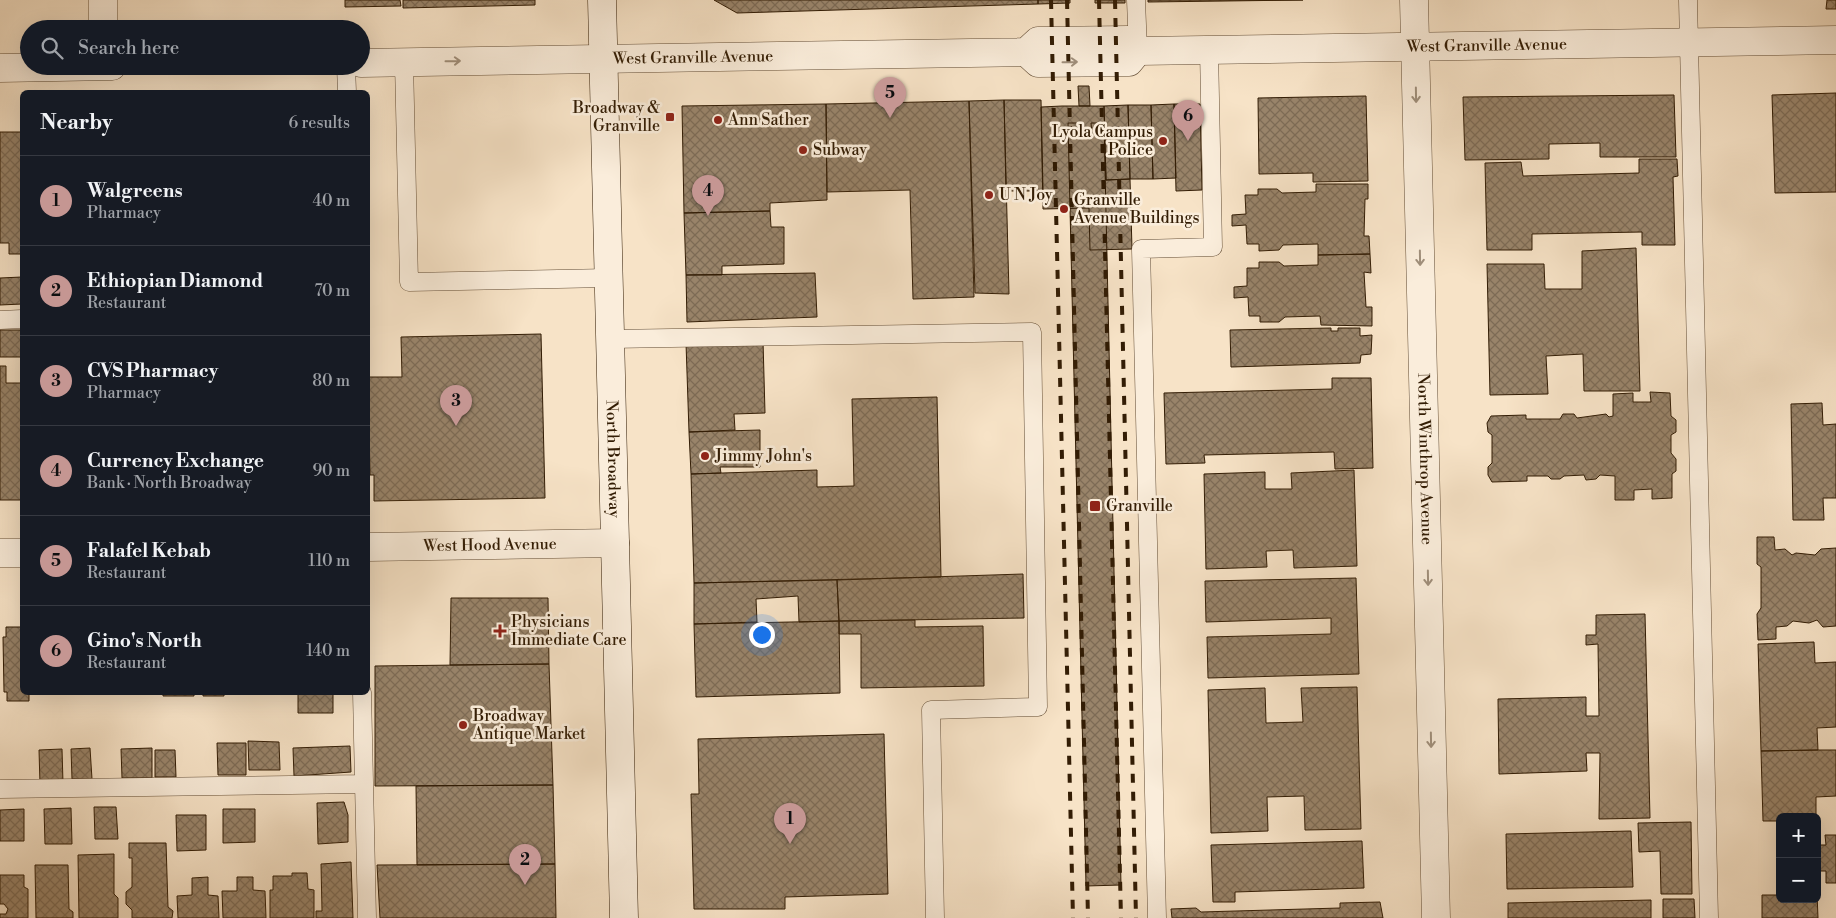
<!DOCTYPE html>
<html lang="en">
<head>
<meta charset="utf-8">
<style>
	:root { --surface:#171b24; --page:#20242c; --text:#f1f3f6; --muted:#9ea1a6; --line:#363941; --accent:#c59692 }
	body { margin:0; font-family:"Libre Bodoni",serif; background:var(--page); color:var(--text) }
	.controls { position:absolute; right:15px; bottom:15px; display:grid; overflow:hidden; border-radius:8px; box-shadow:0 5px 20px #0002 }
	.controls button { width:45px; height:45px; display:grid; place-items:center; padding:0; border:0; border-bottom:1px solid var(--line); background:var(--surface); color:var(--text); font:25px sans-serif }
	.you { position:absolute; left:761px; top:634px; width:18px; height:18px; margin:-12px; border:4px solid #fff; border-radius:50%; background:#1a73e8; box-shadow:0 0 0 8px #1a73e833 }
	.badge { display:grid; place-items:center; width:32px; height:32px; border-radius:50%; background:var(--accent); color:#111; font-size:16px; font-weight:700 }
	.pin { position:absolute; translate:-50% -41px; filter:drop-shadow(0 1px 2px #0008) }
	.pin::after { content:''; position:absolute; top:26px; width:18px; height:15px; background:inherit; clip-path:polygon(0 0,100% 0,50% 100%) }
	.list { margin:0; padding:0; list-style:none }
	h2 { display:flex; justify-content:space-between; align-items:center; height:65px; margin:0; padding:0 20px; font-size:21px }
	h2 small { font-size:16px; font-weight:400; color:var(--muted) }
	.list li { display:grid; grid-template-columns:32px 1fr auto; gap:15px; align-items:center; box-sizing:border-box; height:90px; padding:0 20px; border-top:1px solid var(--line) }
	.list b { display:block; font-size:19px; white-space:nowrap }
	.list p { margin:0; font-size:16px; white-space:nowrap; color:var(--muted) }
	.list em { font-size:16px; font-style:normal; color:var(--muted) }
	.icon { flex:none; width:28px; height:28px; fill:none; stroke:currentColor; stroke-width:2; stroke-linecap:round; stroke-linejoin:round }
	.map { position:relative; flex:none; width:1836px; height:918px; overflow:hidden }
	.search { position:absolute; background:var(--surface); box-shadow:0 5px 20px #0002; left:20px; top:20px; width:350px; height:55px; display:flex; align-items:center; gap:12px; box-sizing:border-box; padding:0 18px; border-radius:28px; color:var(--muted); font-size:19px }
	.panel { position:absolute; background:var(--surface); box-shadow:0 5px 20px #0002; left:20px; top:90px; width:350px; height:605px; border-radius:8px }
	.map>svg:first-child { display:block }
	.building { fill:url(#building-cross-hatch); stroke:#331d05 }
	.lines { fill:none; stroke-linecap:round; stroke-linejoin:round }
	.lane-casing { stroke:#644e36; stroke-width:19 }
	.street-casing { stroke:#644e36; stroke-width:29 }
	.secondary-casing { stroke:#331d05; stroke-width:29 }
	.lane { stroke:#faeddb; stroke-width:18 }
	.street { stroke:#faeddb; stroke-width:28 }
	.secondary { stroke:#faeddb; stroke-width:28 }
	.rail { stroke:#331d05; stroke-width:4; stroke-dasharray:9 9; stroke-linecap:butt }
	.oneway { stroke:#a08f7b }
	.poi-dot { fill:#8f2418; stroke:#faeddb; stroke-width:2 }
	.labels { text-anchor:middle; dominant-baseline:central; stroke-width:5; stroke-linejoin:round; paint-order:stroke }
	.street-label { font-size:16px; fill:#331d05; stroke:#faeddb }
	.poi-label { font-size:16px; fill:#331d05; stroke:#faeddb; text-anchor:start }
</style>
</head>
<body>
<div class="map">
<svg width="1836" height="918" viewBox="0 0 1836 918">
	<defs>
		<pattern id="building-cross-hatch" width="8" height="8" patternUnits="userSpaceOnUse" patternTransform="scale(1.25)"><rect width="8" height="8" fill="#99846a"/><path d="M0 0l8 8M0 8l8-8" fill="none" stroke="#7d6b55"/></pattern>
	</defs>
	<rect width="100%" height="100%" fill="#f7e3c7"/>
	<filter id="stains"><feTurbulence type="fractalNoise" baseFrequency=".004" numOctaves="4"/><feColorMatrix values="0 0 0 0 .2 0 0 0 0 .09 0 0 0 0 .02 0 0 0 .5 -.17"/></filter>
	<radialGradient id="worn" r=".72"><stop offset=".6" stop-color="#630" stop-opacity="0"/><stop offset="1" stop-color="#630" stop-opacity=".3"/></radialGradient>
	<path class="building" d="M 345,0 L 400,0 L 401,6 L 345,7 Z
		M 403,0 L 535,0 L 535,5 L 403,8 Z
		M 714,0 L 1038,0 L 1038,4 L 737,13 Z
		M 1038,0 L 1070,0 L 1070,3 L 1038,4 Z
		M 1095,0 L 1125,0 L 1125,3 L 1095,3 Z
		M 1148,0 L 1303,0 L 1148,2 Z
		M 1827,0 L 1836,0 L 1836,9 L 1826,9 Z
		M 1078,86 L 1089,86 L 1090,106 L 1079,106 Z
		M 1836,93 L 1836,192 L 1775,193 L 1772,95 Z
		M 1674,95 L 1676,157 L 1600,157 L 1600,143 L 1549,144 L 1549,159 L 1465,160 L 1463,97 Z
		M 1366,96 L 1368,181 L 1313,182 L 1313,173 L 1259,174 L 1258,98 Z
		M 1004,100 L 1009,294 L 975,293 L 969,101 Z
		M 1004,100 L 1041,100 L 1043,191 L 1006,191 Z
		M 969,101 L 974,297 L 913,299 L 910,190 L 827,192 L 826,104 Z
		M 826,104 L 827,200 L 770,203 L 770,211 L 684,213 L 682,106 Z
		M 1174,104 L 1200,104 L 1202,190 L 1176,191 Z
		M 1174,104 L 1176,178 L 1153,179 L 1151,105 Z
		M 1128,105 L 1130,179 L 1106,180 L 1104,106 Z
		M 1128,105 L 1151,105 L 1153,179 L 1130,179 Z
		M 1062,106 L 1104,106 L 1106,180 L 1130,179 L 1132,249 L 1090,250 L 1089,208 L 1043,209 L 1041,107 Z
		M 1068,123 L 1081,123 L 1081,135 L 1092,135 L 1091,123 L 1104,123 L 1121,885 L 1086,886 Z
		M 0,132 L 22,132 L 22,254 L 9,254 L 9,243 L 0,243 Z
		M 1639,159 L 1677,159 L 1678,176 L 1673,177 L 1675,245 L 1642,245 L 1642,232 L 1532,234 L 1532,250 L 1487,250 L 1485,163 L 1521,162 L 1523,176 L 1639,173 Z
		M 1316,184 L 1368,184 L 1368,199 L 1365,199 L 1364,236 L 1369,236 L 1370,254 L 1318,255 L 1318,244 L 1283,245 L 1279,250 L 1259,251 L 1259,244 L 1247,244 L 1246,225 L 1232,226 L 1232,215 L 1246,214 L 1245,195 L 1258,195 L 1258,189 L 1277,189 L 1282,193 L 1316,192 Z
		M 770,211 L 771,227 L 784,227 L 784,264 L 722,266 L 722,275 L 686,275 L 684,213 Z
		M 1636,248 L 1640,391 L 1584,391 L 1583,354 L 1546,356 L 1548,394 L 1490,395 L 1487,264 L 1544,264 L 1545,289 L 1582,289 L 1582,251 Z
		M 1370,254 L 1371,273 L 1364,272 L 1366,307 L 1372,307 L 1372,326 L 1321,325 L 1320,316 L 1285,317 L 1279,322 L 1260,322 L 1260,316 L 1249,316 L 1248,297 L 1234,298 L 1234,287 L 1247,286 L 1247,268 L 1259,268 L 1259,262 L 1279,262 L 1284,266 L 1318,265 L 1318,255 Z
		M 815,273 L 817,317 L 687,322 L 686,275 Z
		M 22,277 L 22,304 L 0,305 L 0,278 Z
		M 1331,328 L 1331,331 L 1338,331 L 1338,328 L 1360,328 L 1360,336 L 1372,335 L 1371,354 L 1361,355 L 1360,363 L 1231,367 L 1230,330 Z
		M 0,330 L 22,330 L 22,357 L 0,357 Z
		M 541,334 L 545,498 L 374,501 L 374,475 L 370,475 L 368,377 L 402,377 L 401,337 Z
		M 763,341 L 765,413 L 734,414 L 735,430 L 689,432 L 686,343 Z
		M 0,366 L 6,366 L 6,383 L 22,383 L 22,500 L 0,500 Z
		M 1332,378 L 1371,378 L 1373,468 L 1335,469 L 1334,452 L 1204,455 L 1205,463 L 1166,464 L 1164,393 L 1332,389 Z
		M 1650,392 L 1670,393 L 1671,416 L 1676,420 L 1676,432 L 1671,435 L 1671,453 L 1676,459 L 1676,471 L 1672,474 L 1672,498 L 1652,499 L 1652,489 L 1634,490 L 1634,500 L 1615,500 L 1615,476 L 1600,475 L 1596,479 L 1586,480 L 1584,475 L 1564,476 L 1560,479 L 1551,479 L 1548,476 L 1527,476 L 1527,481 L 1492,482 L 1488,475 L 1488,467 L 1492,463 L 1492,435 L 1488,432 L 1487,423 L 1491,416 L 1526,415 L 1526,419 L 1560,419 L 1563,414 L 1574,414 L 1577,418 L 1606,414 L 1609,417 L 1613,416 L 1613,394 L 1633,393 L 1633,402 L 1651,402 Z
		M 937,397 L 941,577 L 694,583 L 691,474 L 817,470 L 817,487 L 854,486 L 852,399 Z
		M 1822,403 L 1823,425 L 1836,424 L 1836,498 L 1823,498 L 1824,520 L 1793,520 L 1791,404 Z
		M 760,430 L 760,467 L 720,467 L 721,473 L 691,474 L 689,432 Z
		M 1354,470 L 1357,566 L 1294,568 L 1293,550 L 1266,551 L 1267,567 L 1206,569 L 1204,474 L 1265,472 L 1265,489 L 1292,489 L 1291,473 Z
		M 1757,537 L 1774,537 L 1775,550 L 1785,549 L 1792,555 L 1796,553 L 1815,555 L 1821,549 L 1836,548 L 1836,626 L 1823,627 L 1817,620 L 1809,623 L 1793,621 L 1787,626 L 1776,627 L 1776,639 L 1758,640 L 1757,614 L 1761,608 L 1761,567 L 1757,564 Z
		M 1023,574 L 1024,618 L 839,621 L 837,580 Z
		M 1356,578 L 1359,674 L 1208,678 L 1207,637 L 1331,634 L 1331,618 L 1206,622 L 1205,581 Z
		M 837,580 L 839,621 L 799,622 L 798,596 L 756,599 L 757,622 L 694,624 L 694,583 Z
		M 451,598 L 548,598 L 549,664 L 450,665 Z
		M 1645,614 L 1650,818 L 1599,819 L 1600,753 L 1586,753 L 1587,771 L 1499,774 L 1498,699 L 1586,697 L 1586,716 L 1599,716 L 1598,644 L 1586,645 L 1586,635 L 1596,635 L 1596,615 Z
		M 915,620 L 915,627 L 983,626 L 984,686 L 861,688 L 861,634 L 839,634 L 839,621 Z
		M 839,621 L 840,693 L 696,697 L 694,624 Z
		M 6,627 L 22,627 L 22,692 L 29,692 L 29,701 L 7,701 L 7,692 L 4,692 L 3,637 L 6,637 Z
		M 1814,642 L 1815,663 L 1836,662 L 1836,727 L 1817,728 L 1818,750 L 1761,751 L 1758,644 Z
		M 549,664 L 553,785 L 375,786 L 375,666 Z
		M 1357,687 L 1361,829 L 1305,830 L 1304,796 L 1267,797 L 1268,831 L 1211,833 L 1208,690 L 1265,688 L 1266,723 L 1303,722 L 1301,688 Z
		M 163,692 L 194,692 L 194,696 L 163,696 Z
		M 203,692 L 224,692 L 224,696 L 203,696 Z
		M 298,692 L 333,692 L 333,713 L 298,713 Z
		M 884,734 L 888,894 L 785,897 L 785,909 L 694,909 L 691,794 L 699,794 L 698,739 Z
		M 248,741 L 279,742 L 280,770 L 249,770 Z
		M 217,743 L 246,743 L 246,775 L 218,775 Z
		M 350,746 L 351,772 L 294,776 L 293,748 Z
		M 90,748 L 92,779 L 72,779 L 71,749 Z
		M 152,748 L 152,778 L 122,778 L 121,749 Z
		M 62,749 L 63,783 L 40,784 L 39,750 Z
		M 155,750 L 175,750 L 176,777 L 155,777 Z
		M 1818,750 L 1836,750 L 1836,796 L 1816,797 L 1816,817 L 1780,817 L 1780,821 L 1763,821 L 1761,751 Z
		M 553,785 L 555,864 L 417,865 L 416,786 Z
		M 344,802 L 348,815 L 348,842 L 318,844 L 317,803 Z
		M 94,807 L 116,807 L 118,839 L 95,839 Z
		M 71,808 L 72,844 L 45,844 L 44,809 Z
		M 24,809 L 24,841 L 0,841 L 0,810 Z
		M 223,809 L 255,809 L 255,842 L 223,843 Z
		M 176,815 L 206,815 L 206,850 L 177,851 Z
		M 1691,822 L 1692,894 L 1661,894 L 1660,851 L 1639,852 L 1638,823 Z
		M 1631,831 L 1633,887 L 1507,889 L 1506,834 Z
		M 1825,835 L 1836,835 L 1836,883 L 1826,883 L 1826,871 L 1820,871 L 1820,845 L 1826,845 Z
		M 1362,841 L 1364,888 L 1235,892 L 1235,902 L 1213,902 L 1211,845 Z
		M 129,843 L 166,843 L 168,907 L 173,911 L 172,918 L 132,918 L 132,910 L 126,904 L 126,892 L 132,887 L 132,858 L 129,858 Z
		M 114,854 L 114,894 L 118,898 L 118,918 L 79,918 L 78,855 Z
		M 351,862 L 353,918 L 316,918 L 316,911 L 322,911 L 321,864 Z
		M 555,864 L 556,918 L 380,918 L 377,865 Z
		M 35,865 L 68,865 L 69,909 L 73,912 L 73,918 L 36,918 Z
		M 292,873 L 307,873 L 308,889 L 314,890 L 314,918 L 270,918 L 270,890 L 273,890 L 273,876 L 292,876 Z
		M 0,875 L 24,875 L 24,887 L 28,889 L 28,918 L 0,918 L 0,914 L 6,914 L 8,909 L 4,904 L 0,904 Z
		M 208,877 L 208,895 L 218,896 L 219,918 L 178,918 L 177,896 L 192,895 L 192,878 Z
		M 237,877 L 253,877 L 253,890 L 265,891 L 266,918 L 223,918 L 222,891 L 237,891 Z
		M 1817,893 L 1818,918 L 1762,918 L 1762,895 L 1780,895 L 1780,899 L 1817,899 Z
		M 1663,899 L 1694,899 L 1695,918 L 1663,918 Z
		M 1651,900 L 1651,918 L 1508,918 L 1508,903 Z
		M 1380,902 L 1383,918 L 1172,918 L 1171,909 L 1196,908 L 1201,912 L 1340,908 L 1340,903 Z"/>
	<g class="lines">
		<g class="lane-casing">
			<path id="lane" d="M 1136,0 L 1138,51
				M 1688,0 L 1709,918
				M 404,62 L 409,282 L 608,278
				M 346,66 L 347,92
				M 0,320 L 22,319
				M 610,339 L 1032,332 L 1038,707 L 931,710 L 935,918
				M 362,692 L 367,918
				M 0,789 L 364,784
				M 1157,918 L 1141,249 L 1213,247 L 1209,50"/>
		</g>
		<g class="street-casing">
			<g id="street">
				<path d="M 103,0 L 103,29"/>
				<path id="s1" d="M 1414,0 L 1436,918"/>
				<path d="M 1026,52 L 1038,63 L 1129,62 L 1138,51"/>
				<path id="s2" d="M 361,63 L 1026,52 L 1038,41 L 1128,40 L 1138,51 L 1836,40"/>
				<path d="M 0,68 L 112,66"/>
				<path id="s3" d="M 368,547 L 615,543"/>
				<path d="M 0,553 L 22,553"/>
			</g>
		</g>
		<g class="secondary-casing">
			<g id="secondary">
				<path id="s4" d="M 602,0 L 624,918"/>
			</g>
		</g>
		<use href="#lane" class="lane"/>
		<use href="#street" class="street"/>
		<use href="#secondary" class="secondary"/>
		<path class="rail" d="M 1051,0 L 1073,918
			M 1067,0 L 1088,918
			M 1099,0 L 1121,918
			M 1115,0 L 1136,918"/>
	</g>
	<defs><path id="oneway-shaft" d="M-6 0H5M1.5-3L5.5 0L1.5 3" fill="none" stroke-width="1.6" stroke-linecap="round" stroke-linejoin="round" transform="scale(1.25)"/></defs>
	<g class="oneway">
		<use href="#oneway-shaft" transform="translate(453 61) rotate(-1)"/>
		<use href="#oneway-shaft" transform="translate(1070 62) rotate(-1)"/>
		<use href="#oneway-shaft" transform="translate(1416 95) rotate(89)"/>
		<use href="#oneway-shaft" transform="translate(1420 258) rotate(89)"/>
		<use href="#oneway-shaft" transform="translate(1428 578) rotate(89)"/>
		<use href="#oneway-shaft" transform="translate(1431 740) rotate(89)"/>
	</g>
	<g class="poi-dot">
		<rect x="665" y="112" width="10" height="10" rx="2.5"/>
		<circle cx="718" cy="120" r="5"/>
		<circle cx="1163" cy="141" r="5"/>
		<circle cx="803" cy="150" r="5"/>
		<circle cx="989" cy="195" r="5"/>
		<circle cx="1064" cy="209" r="5"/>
		<circle cx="705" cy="456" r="5"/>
		<rect x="1089" y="500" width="12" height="12" rx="2.5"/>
		<path d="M497.5 623.5h5v5h5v5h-5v5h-5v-5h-5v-5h5z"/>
		<circle cx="463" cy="725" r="5"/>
	</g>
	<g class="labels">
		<g class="street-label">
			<text stroke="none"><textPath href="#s2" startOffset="1135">West Granville Avenue</textPath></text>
			<text stroke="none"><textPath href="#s2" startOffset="332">West Granville Avenue</textPath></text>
			<text stroke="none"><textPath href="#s4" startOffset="459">North Broadway</textPath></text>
			<text stroke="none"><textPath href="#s1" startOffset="459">North Winthrop Avenue</textPath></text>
			<text stroke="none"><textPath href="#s3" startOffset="122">West Hood Avenue</textPath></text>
		</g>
		<g class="poi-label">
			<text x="660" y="108" text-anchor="end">Broadway &amp;<tspan x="660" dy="18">Granville</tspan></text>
			<text x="728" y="120">Ann Sather</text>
			<text x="1153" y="132" text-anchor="end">Lyola Campus<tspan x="1153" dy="18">Police</tspan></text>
			<text x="813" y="150">Subway</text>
			<text x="999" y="195">U N Joy</text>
			<text x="1074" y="200">Granville<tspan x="1074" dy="18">Avenue Buildings</tspan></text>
			<text x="715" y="456">Jimmy John's</text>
			<text x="1106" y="506">Granville</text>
			<text x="511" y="622">Physicians<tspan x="511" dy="18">Immediate Care</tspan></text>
			<text x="473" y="716">Broadway<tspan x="473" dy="18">Antique Market</tspan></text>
		</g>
	</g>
	<rect width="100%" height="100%" filter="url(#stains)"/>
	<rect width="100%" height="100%" fill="url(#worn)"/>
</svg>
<div class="controls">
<button>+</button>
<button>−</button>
</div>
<div class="you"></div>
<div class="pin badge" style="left:790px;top:844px">1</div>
<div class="pin badge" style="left:525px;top:885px">2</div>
<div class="pin badge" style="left:456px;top:426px">3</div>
<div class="pin badge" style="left:708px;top:216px">4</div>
<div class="pin badge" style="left:890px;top:118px">5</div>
<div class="pin badge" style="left:1188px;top:141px">6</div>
<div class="search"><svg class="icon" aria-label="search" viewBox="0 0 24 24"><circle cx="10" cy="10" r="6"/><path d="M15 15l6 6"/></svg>Search here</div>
<section class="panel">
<h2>Nearby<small>6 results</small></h2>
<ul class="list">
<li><span class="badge">1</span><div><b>Walgreens</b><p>Pharmacy</p></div><em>40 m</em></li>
<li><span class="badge">2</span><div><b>Ethiopian Diamond</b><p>Restaurant</p></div><em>70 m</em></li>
<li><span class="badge">3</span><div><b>CVS Pharmacy</b><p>Pharmacy</p></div><em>80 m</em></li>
<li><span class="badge">4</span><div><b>Currency Exchange</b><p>Bank · North Broadway</p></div><em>90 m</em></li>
<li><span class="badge">5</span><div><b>Falafel Kebab</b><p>Restaurant</p></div><em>110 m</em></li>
<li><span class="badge">6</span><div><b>Gino's North</b><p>Restaurant</p></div><em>140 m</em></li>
</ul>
</section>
</div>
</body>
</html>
